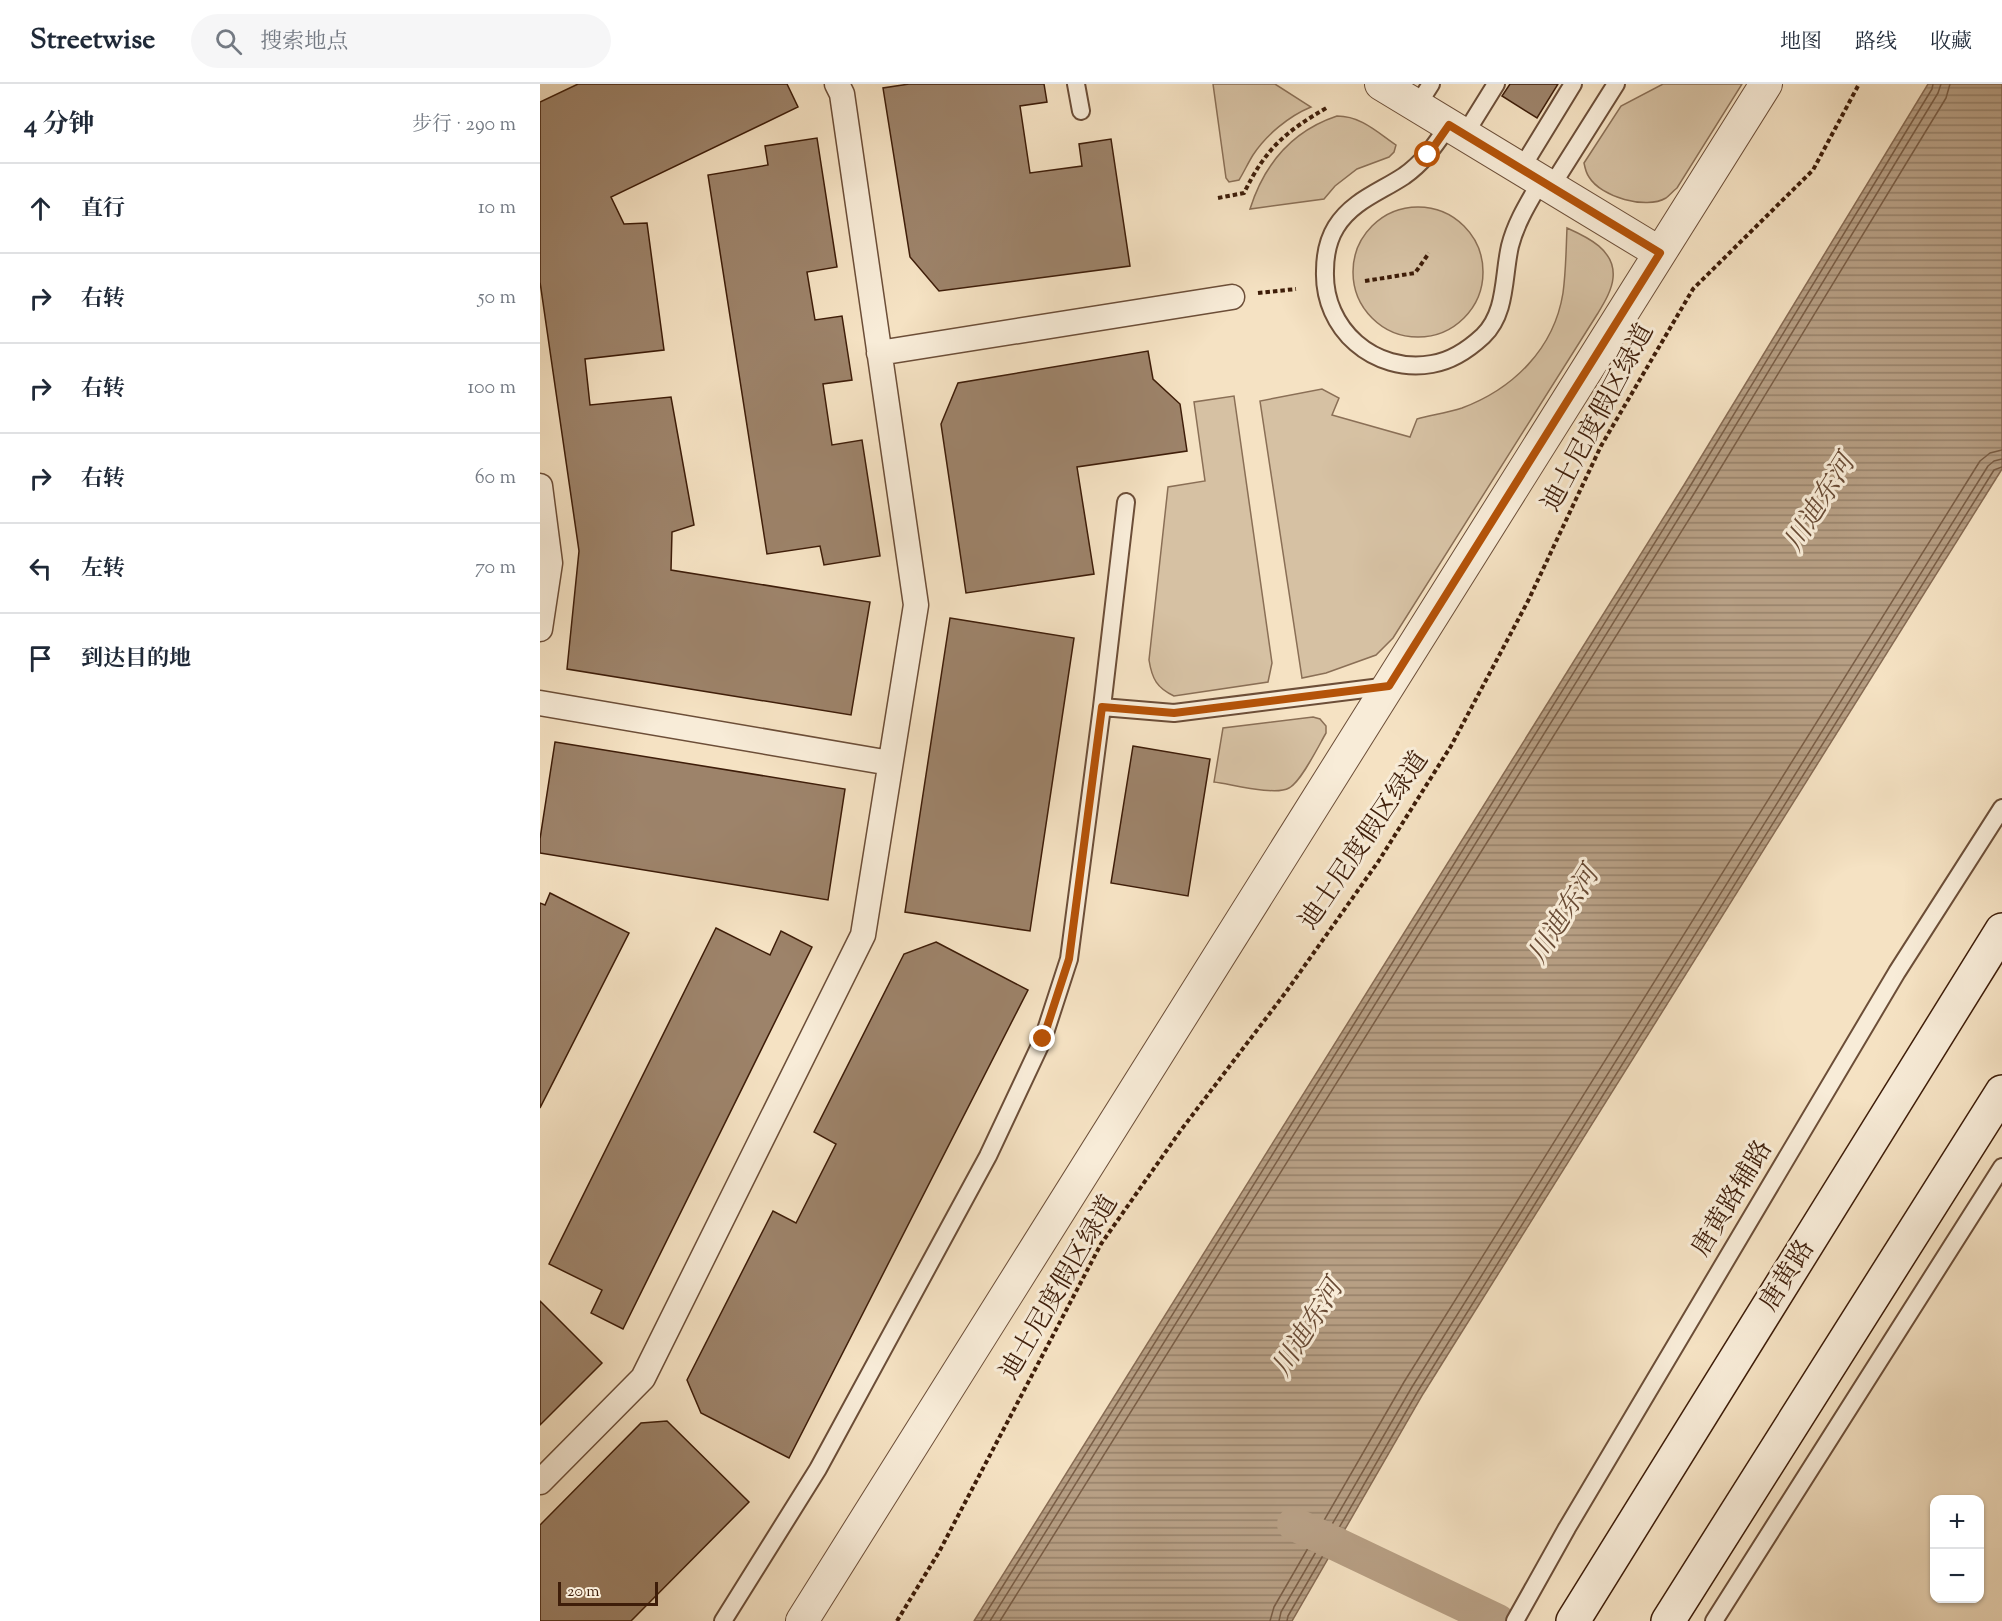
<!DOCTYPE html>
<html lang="zh">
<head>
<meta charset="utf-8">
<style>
	:root { --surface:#fff; --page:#f6f6f7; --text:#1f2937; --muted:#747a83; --line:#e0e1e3 }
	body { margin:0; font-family:"Sorts Mill Goudy","Noto Serif SC",serif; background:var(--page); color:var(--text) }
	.controls { position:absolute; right:18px; bottom:18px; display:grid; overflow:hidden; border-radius:12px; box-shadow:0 2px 4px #0004 }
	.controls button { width:54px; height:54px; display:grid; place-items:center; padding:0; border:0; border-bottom:2px solid var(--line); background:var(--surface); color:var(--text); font:30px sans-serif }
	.scale { position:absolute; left:18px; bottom:15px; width:100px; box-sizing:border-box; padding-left:6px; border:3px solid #3e1d09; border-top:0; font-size:16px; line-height:21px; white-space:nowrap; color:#3e1d09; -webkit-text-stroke:4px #f8ecd8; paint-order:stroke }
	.stop { position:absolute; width:18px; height:18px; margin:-14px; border:4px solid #b45309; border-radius:50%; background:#fff }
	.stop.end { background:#b45309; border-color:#fff; box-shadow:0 2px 6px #0008 }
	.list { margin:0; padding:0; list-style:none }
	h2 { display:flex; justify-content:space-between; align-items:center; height:78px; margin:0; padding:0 24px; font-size:26px }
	h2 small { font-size:20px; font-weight:400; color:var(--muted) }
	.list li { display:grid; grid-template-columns:39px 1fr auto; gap:18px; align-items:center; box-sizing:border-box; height:90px; padding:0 24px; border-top:2px solid var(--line) }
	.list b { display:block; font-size:22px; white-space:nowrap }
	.list em { font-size:20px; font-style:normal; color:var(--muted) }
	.icon { flex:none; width:33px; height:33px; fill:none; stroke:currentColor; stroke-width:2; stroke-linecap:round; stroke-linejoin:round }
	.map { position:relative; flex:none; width:1462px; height:1537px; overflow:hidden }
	header { display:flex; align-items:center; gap:36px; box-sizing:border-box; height:84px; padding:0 30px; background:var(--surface); border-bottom:2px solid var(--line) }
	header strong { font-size:28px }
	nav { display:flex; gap:33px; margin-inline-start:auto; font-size:21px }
	.search { width:420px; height:54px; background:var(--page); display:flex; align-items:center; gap:15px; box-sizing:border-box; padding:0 21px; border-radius:33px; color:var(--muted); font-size:22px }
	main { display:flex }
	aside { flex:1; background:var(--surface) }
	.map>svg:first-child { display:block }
	.green { fill:#d6c1a3; stroke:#8a6f56; stroke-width:1.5 }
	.water { fill:url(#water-rules); stroke:#876b53; stroke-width:1.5 }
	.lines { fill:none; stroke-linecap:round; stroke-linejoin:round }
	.shore { stroke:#7a5e46; stroke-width:1.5 }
	.canal { stroke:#b79f84; stroke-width:34 }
	.building { fill:#9d836a; stroke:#3e1d09; stroke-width:1.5 }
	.service-casing { stroke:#6c4e38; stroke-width:20 }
	.pedestrian-casing { stroke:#6c4e38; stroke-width:27 }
	.minor-casing { stroke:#6c4e38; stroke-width:34 }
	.secondary-casing { stroke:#3e1d09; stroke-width:36 }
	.path { stroke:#3e1d09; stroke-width:4; stroke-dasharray:4.5 3; stroke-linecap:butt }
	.service { stroke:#f8ecd8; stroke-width:16 }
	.pedestrian { stroke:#f8ecd8; stroke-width:24 }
	.minor { stroke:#f8ecd8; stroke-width:32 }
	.secondary { stroke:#f8ecd8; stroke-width:33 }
	.route { stroke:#b45309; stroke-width:8 }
	.labels { text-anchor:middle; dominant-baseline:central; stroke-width:6; stroke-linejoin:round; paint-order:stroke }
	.street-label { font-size:26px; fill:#3e1d09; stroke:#f8ecd8 }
	.water-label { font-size:27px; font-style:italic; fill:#684a34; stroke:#f8ecd8 }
</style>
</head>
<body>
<header>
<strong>Streetwise</strong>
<div class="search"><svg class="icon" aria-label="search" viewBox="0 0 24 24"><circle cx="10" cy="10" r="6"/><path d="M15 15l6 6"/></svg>搜索地点</div>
<nav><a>地图</a><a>路线</a><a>收藏</a></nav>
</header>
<main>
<aside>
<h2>4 分钟<small>步行 · 290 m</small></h2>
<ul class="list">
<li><svg class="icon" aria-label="ahead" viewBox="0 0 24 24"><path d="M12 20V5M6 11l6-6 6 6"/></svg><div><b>直行</b></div><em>10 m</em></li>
<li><svg class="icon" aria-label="right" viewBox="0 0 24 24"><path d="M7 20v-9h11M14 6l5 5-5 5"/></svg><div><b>右转</b></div><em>50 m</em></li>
<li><svg class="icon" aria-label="right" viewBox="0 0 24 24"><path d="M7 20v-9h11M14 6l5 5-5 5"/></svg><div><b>右转</b></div><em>100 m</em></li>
<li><svg class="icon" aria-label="right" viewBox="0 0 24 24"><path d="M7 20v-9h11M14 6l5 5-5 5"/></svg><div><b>右转</b></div><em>60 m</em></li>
<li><svg class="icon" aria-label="left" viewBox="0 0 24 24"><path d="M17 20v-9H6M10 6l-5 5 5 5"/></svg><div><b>左转</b></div><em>70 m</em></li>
<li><svg class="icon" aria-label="arrive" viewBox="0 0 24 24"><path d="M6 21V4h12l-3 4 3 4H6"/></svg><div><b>到达目的地</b></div></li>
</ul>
</aside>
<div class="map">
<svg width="1462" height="1537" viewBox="0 0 1462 1537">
	<defs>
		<pattern id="water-rules" width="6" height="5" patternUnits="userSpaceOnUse" patternTransform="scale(1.5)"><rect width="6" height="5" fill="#b79f84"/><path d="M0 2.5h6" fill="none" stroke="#96816a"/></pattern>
	</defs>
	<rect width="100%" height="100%" fill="#f5e2c3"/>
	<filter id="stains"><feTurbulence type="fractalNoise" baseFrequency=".00333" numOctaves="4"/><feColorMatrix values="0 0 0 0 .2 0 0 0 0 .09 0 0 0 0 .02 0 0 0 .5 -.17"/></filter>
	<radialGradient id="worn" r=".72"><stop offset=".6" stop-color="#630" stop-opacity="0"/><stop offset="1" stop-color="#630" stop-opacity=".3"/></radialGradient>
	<path class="green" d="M 673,0 L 735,0 L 771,23 C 749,32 726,51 713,71 C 708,79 704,88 699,96 L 689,98 L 686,94 Z
		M 1123,0 L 1202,0 L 1137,104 C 1133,107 1130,111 1126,114 C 1106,126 1061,113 1049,93 C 1046,89 1045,84 1044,79 L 1081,22 Z
		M 797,32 C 821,32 837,48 856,61 L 854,68 L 849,73 L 817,85 L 795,102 L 784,115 L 710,125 C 724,81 752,47 797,32 Z
		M813 188a65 65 0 1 1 130 0a65 65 0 1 1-130 0Z
		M 1027,144 C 1047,153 1076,166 1073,194 C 1072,206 1064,219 1058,229 L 853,554 L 836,571 L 786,589 L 762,594 L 720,317 L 782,305 L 799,314 L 792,331 L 870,353 L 877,335 C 891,331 907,329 922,324 C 973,305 1014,265 1023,209 C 1026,187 1026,166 1027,144 Z
		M 694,312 L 732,579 L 728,598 L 634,612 C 617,604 612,595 609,576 L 628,403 L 665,397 L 654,318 Z
		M 773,633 L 780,635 L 786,642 L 786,649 C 779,661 761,698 749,704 C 735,712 691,700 674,698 L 683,644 Z"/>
	<path class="water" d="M 1388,0 L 1462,0 L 1462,385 L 883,1310 L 752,1537 L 434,1537 L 1144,401 Z"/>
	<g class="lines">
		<path class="shore" d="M 441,1537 L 1149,404 L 1392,5 L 1393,0
			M 450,1537 L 1155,408 L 1398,9 L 1401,0
			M 460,1537 L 1163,413 L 1406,14 L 1410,0
			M 730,1537 L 734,1523 L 864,1298 L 1440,377 L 1450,369 L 1462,366
			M 739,1537 L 741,1528 L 872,1303 L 1448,382 L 1454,377 L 1462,375
			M 747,1537 L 748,1532 L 878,1307 L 1454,386 L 1462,383"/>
		<path class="canal" d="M 754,1440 L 958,1537"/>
	</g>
	<path class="building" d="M 38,0 L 247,0 L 258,23 L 71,113 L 84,140 L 107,139 L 124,266 L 45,275 L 50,321 L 131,313 L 154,441 L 132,448 L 131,486 L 330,518 L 311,631 L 27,585 L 39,467 L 0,198 L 0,18 Z
		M 369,0 L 504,0 L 507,18 L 480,22 L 490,89 L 542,82 L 539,60 L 571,55 L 590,182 L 399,207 L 370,173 L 343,4 Z
		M 970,0 L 1018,0 L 997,34 L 962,12 Z
		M 277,54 L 297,183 L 267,188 L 275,236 L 302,232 L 312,296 L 283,300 L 292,361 L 322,356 L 340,472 L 284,481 L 280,462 L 227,470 L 168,91 L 228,81 L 225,62 Z
		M 608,267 L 613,295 L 640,320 L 647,367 L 537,383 L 554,490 L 426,509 L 401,340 L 418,299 Z
		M 410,534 L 534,554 L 490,847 L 365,828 Z
		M 15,658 L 305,705 L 288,816 L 0,769 L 0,755 Z
		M 593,662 L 670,675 L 648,812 L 571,799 Z
		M 10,809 L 89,849 L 0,1024 L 0,819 L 5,821 Z
		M 176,844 L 230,871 L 241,847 L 272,863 L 83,1245 L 51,1229 L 62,1206 L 9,1180 Z
		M 396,858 L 488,906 L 249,1374 L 161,1329 L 147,1296 L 233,1127 L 256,1139 L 296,1060 L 274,1048 L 364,870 Z
		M 0,1217 L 62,1279 L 0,1341 Z
		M 127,1337 L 209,1418 L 91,1537 L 0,1537 L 0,1441 L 101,1339 Z"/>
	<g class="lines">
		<g class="service-casing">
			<path id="service" d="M 536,0 L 541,27
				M 877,22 L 891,0
				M 909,41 C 895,61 884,78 864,92 C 840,108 812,117 796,143 C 788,156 785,172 785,187 C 783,245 834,290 892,280 C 911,277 929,265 943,252 C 967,229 963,192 970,162 C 976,138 989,118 1001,97
				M 925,50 L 956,0
				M 981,85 L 1033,0
				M 1011,103 L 1076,0
				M 562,623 L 586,418
				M 183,1537 L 278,1385 L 448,1072 L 503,955 L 529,875 L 562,623 L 634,629 L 849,602
				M 975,1537 L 1027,1444 L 1357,888 L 1462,724
				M 1174,1537 L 1462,1083"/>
		</g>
		<g class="pedestrian-casing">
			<path id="pedestrian" d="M 339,269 L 692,213
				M 0,402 L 10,479 L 0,545
				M 0,619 L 350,679
				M 0,1398 L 103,1294 L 323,851 L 376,521 L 302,10 L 297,0"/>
		</g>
		<g class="minor-casing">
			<path id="minor" d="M 841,0 L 1120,169
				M 262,1537 L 1226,0"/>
		</g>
		<g class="secondary-casing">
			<path id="secondary" d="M 1033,1537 L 1462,846
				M 1128,1537 L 1462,1008"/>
		</g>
		<path class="path" d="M 678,114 L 704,109 C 726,64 745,48 788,23
			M 825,197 L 875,189 L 889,169
			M 718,209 L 756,205
			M 357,1537 L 399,1468 L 561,1160 L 641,1046 L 746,908 L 838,778 L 911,662 L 988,517 L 1061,362 L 1153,205 L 1273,86 L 1319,0"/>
		<use href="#service" class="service"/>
		<use href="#pedestrian" class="pedestrian"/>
		<use href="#minor" class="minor"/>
		<use href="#secondary" class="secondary"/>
	</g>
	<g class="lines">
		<path class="route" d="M 503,955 L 529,875 L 562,623 L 634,629 L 849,602 L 1120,169 L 909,41 L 888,71"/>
	</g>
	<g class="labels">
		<g class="street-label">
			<text transform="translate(1059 334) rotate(-62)">迪士尼度假区绿道</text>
			<text transform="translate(825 757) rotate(-56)">迪士尼度假区绿道</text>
			<text transform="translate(1193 1115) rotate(-59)">唐黄路辅路</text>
			<text transform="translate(1248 1192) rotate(-58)">唐黄路</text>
			<text transform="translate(520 1204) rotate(-60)">迪士尼度假区绿道</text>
		</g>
		<g class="water-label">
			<text transform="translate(1281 420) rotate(-58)">川迪东河</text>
			<text transform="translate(1025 832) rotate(-58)">川迪东河</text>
			<text transform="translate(769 1245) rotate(-58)">川迪东河</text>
		</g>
	</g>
	<rect width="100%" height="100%" filter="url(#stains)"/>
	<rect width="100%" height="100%" fill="url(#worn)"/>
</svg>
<div class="controls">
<button>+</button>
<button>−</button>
</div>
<div class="scale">20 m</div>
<div class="stop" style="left:888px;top:71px"></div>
<div class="stop end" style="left:503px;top:955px"></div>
</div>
</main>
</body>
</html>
